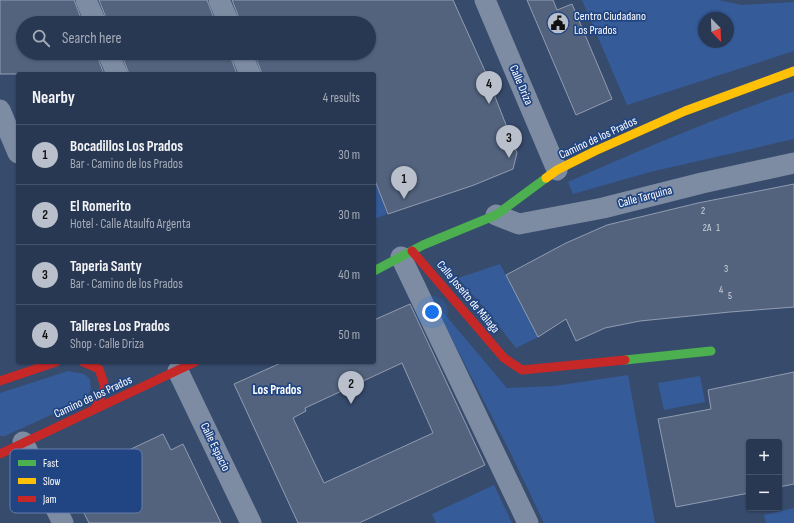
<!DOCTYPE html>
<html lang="en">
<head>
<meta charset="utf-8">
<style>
	:root { --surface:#293852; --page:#35435c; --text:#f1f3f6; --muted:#a5acb8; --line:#455269; --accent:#b9c0cc }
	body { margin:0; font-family:"Sofia Sans Condensed",sans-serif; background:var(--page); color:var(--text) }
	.controls { position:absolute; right:12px; bottom:12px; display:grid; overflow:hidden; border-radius:4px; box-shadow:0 1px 3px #0004 }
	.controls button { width:36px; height:36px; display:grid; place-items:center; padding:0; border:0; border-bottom:1px solid var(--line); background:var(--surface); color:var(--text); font:20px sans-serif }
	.compass { position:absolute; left:698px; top:12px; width:36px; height:36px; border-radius:50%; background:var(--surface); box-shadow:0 1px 3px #0004; rotate:157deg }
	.you { position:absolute; left:432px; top:312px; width:14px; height:14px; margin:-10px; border:3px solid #fff; border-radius:50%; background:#1a73e8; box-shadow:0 0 0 6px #1a73e833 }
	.badge { display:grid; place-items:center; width:26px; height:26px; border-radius:50%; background:var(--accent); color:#111; font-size:13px; font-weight:700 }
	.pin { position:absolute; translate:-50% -33px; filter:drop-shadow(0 1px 2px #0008) }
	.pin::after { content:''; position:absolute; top:21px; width:14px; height:12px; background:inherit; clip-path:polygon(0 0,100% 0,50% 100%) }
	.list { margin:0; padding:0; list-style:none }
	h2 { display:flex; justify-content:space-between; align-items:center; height:52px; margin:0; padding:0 16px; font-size:17px }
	h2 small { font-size:13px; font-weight:400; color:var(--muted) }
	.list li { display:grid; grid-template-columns:26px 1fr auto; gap:12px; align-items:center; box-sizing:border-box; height:60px; padding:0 16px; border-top:1px solid var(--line) }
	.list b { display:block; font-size:15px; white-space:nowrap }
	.list p { margin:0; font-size:13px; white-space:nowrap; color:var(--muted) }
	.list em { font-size:13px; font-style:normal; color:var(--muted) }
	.icon { flex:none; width:22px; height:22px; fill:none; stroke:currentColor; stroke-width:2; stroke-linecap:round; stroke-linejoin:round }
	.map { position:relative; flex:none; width:794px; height:523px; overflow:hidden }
	.search { position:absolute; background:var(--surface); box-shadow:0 1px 3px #0004; left:16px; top:16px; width:360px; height:44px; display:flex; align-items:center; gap:10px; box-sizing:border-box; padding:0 14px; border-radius:22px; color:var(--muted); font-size:15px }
	.panel { position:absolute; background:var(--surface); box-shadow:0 1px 3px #0004; left:16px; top:72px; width:360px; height:292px; border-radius:4px }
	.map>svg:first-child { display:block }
	.green { fill:#355b99; fill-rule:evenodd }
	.building { fill:#53637e; stroke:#919cb1; fill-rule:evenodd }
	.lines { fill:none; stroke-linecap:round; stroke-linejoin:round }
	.street { stroke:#7d8ca3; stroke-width:21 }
	.fast { stroke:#4caf50; stroke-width:9 }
	.slow { stroke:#ffc107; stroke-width:9 }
	.jam { stroke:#c62828; stroke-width:9 }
	.labels { text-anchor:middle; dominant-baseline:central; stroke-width:3.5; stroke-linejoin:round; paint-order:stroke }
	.number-label { font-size:10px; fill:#d4d8df }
	.poi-label { font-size:12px; fill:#fff; stroke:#214583; text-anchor:start }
	.street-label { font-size:12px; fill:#fff; stroke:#214583 }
	.neighbourhood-label { font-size:13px; font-weight:bold; fill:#fff; stroke:#214583 }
	.key { fill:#214583; stroke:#647da8; stroke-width:1 }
	.key-label { font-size:11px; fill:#fff }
</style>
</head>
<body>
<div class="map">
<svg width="794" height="523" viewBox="0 0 794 523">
	<rect width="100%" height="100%" fill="#374b6d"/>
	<path class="green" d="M 582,0 L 718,0 L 742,5 L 794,2 L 794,51 L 627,105 ZM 704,18 L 728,18 L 728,42 L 704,42 Z
		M 794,91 L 794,139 L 650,172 L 573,194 L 568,182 C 642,149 717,117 794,91 Z
		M 374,178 L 387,214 L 374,219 Z
		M 500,264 L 538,337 L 516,348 L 487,311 L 458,278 Z
		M 431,298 L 507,388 L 554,386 L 628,375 L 655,523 L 544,523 L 512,456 Z
		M 68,371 L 84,374 L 90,379 L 91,389 L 86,399 L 5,436 L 0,436 L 0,393 Z
		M 700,376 L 705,402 L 664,410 L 658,383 Z
		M 494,485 L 512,523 L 436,523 L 432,514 Z
		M 794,508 L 794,523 L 766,523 L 764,515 Z"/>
	<path class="building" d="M 0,0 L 74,0 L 83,23 L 23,23 L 23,53 L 96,53 L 104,74 L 0,74 Z
		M 99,0 L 207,0 L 216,23 L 108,23 Z
		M 232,0 L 453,0 L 485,71 L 517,153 L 513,169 L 474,185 L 388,214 L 374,178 L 374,74 L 262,74 L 254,53 L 369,53 L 369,23 L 241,23 Z
		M 527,0 L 553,0 L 557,10 L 572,4 L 612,99 L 576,115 Z
		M 121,53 L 229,53 L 237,74 L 129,74 Z
		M 794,184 L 794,307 L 730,312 L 640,321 L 605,328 L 576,341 L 566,319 L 538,337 L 506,275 L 566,243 L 607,225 L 698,203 Z
		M 410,304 L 485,465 L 359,523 L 298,523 L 234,384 L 283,362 L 374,362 L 374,320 ZM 402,363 L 433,433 L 324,483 L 293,418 L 306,411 L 305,408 Z
		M 794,372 L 794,484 L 779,487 L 779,442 L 749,442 L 749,493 L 676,507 L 658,419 L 711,409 L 708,390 Z
		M 163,434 L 171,450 L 183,444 L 221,523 L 89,523 L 76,497 L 88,491 L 80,473 Z"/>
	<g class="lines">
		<path class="street" d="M 86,0 L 96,23
			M 219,0 L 229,23
			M 485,0 L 557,170
			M 108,53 L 117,74
			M 241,53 L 250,74
			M 0,110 L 18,153
			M 496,215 L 519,224 L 603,208 L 702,183 L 794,163
			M 401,257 L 528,523
			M 178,371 L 251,523
			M 23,442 L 63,523"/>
		<path class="fast" d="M 374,271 L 423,245 L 496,215 L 546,178
			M 625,360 L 711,351"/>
		<path class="slow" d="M 546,178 L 557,170 L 595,151 L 685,111 L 794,71"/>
		<path class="jam" d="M 412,251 L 504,358 L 522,370 L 625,360
			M 83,362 L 99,369 L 105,387 L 95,409
			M 0,381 L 56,362
			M 0,454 L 195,362"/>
	</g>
	<defs>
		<g id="civic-disc" transform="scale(1.15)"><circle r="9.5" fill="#b9c0cc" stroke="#214583"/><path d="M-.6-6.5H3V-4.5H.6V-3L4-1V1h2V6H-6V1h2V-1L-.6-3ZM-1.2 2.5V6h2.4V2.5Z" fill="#111"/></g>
	</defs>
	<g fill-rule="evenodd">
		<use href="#civic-disc" x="558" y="23"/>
	</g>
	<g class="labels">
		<g class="number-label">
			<text x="703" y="211">2</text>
			<text x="707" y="228">2A</text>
			<text x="718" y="228">1</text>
			<text x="726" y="269">3</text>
			<text x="721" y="290">4</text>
			<text x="730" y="296">5</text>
		</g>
		<g class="poi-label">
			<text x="574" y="16">Centro Ciudadano<tspan x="574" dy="14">Los Prados</tspan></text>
		</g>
		<g class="street-label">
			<text transform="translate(521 85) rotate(67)">Calle Driza</text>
			<text transform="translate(598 138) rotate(-25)">Camino de los Prados</text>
			<text transform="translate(645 197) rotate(-15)">Calle Tarquina</text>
			<text transform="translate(468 297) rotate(50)">Calle Joseíto de Málaga</text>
			<text transform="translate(93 397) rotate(-25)">Camino de los Prados</text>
			<text transform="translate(215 447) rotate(64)">Calle Espacio</text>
		</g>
		<g class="neighbourhood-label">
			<text x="277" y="390">Los Prados</text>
		</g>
	</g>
	<rect x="10" y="449" width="132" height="64" rx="6" class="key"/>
	<rect x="18" y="460" width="18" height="6" fill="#4caf50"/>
	<rect x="18" y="478" width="18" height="6" fill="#ffc107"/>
	<rect x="18" y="496" width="18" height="6" fill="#c62828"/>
	<g class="key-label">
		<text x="43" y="467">Fast</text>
		<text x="43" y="485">Slow</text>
		<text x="43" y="503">Jam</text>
	</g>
</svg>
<div class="controls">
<button>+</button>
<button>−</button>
</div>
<svg class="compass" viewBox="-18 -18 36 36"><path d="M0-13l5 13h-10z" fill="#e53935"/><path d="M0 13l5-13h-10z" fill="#a5acb8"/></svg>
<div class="you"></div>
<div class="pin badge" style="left:404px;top:199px">1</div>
<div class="pin badge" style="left:351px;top:404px">2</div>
<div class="pin badge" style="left:509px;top:158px">3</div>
<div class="pin badge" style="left:489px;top:104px">4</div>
<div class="search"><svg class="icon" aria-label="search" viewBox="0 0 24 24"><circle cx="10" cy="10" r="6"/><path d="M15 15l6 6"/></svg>Search here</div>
<section class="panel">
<h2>Nearby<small>4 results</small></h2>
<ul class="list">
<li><span class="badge">1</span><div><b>Bocadillos Los Prados</b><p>Bar · Camino de los Prados</p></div><em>30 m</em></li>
<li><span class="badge">2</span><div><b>El Romerito</b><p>Hotel · Calle Ataulfo Argenta</p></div><em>30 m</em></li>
<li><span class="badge">3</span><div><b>Taperia Santy</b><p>Bar · Camino de los Prados</p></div><em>40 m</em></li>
<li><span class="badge">4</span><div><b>Talleres Los Prados</b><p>Shop · Calle Driza</p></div><em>50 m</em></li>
</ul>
</section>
</div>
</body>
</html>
